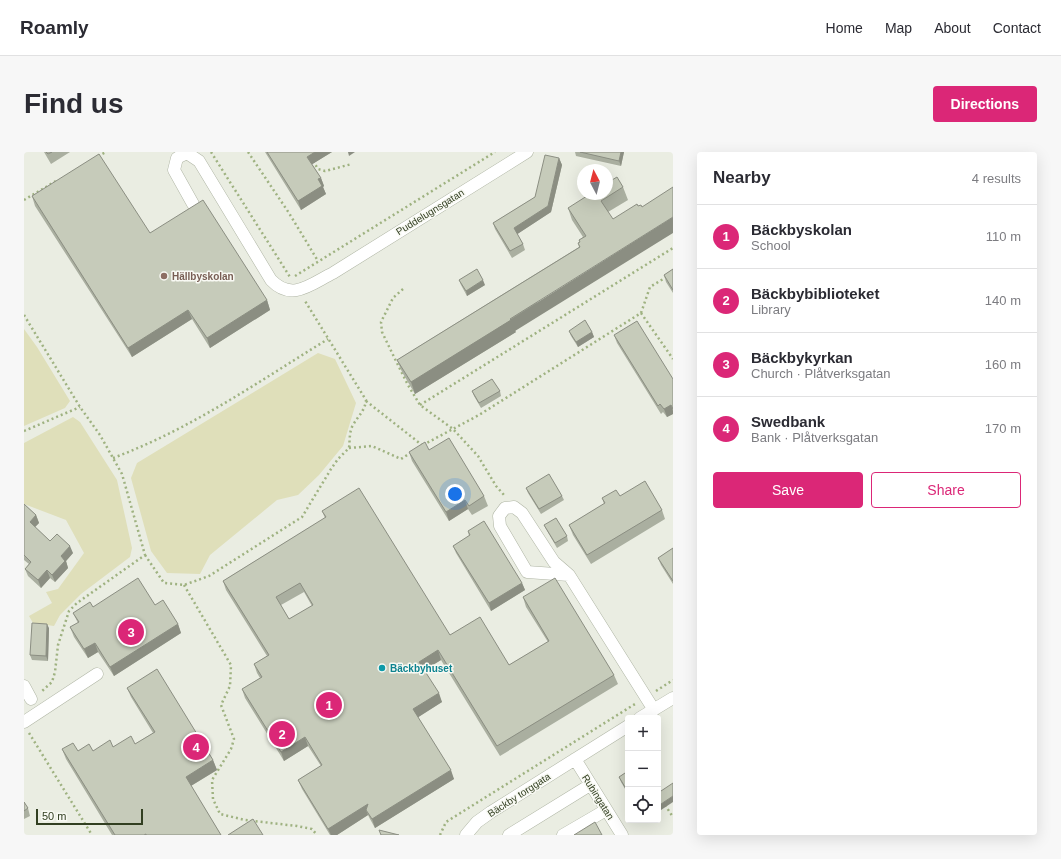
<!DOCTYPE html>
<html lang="en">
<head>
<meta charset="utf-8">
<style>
	:root { --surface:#fff; --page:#f7f7f7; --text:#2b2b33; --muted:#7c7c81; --line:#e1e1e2; --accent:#db2777 }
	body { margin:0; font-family:Arial,sans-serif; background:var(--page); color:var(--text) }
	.controls { position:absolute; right:12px; bottom:12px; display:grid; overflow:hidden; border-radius:4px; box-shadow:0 4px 16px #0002 }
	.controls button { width:36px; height:36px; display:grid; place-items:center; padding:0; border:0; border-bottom:1px solid var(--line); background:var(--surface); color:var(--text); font:20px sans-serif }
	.compass { position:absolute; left:553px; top:12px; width:36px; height:36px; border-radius:50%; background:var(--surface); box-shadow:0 4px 16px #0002; rotate:353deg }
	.scale { position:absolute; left:12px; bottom:10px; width:107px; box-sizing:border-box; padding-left:4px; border:2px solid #323f21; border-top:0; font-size:11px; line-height:14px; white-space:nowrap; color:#323f21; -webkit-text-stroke:3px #f8f9f3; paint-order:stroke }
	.you { position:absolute; left:431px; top:342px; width:14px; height:14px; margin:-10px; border:3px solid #fff; border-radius:50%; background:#1a73e8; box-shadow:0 0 0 6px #1a73e833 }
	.badge { display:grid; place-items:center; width:26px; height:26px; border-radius:50%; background:var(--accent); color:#fff; font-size:13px; font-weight:700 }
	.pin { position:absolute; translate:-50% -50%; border:2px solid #fff; box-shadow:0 1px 4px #0006 }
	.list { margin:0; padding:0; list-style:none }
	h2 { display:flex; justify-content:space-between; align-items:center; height:52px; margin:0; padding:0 16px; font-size:17px }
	h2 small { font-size:13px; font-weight:400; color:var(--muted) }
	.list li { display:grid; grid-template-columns:26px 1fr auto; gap:12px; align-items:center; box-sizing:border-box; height:64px; padding:0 16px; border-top:1px solid var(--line) }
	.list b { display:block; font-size:15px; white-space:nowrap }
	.list p { margin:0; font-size:13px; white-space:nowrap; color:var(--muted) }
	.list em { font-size:13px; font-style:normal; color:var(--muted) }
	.actions { display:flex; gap:8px; padding:12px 16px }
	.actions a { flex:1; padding:9px 0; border:1px solid var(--accent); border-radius:4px; text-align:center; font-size:14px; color:var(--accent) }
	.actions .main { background:var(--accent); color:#fff }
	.icon { flex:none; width:22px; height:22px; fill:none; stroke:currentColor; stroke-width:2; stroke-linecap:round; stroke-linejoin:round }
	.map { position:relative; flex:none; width:649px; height:683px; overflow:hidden; border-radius:4px }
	header { display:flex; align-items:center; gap:24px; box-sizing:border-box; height:56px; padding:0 20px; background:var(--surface); border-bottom:1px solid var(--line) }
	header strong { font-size:19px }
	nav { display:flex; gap:22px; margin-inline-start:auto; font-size:14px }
	.intro { display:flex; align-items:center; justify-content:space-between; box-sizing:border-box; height:96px; padding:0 24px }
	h1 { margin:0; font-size:28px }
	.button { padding:10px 18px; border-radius:4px; background:var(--accent); color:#fff; font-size:14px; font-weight:700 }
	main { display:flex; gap:24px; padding:0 24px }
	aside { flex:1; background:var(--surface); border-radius:4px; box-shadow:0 4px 16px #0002 }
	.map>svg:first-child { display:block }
	.green { fill:#dfdfba }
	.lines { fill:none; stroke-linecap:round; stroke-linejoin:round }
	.minor-casing { stroke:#afb5a4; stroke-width:13 }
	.path { stroke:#9fb281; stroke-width:2.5; stroke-dasharray:2 3; stroke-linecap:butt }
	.minor { stroke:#fff; stroke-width:12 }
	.wall { fill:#aaafa0; fill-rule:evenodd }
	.shaded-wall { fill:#8b8e82 }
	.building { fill:#c6cbba; stroke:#8b8e82; fill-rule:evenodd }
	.education-dot { fill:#8d6e63; stroke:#f8f9f3; stroke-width:1.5 }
	.culture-dot { fill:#0f9aa8; stroke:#f8f9f3; stroke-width:1.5 }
	.labels { text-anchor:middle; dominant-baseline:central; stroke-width:3; stroke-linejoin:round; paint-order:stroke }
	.street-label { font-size:10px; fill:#323f21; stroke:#f8f9f3 }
	.education-label { font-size:10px; font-weight:bold; fill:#785e54; stroke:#f8f9f3; text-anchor:start }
	.culture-label { font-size:10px; font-weight:bold; fill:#0d838f; stroke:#f8f9f3; text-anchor:start }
</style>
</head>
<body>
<header>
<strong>Roamly</strong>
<nav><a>Home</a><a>Map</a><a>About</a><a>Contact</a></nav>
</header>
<div class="intro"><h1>Find us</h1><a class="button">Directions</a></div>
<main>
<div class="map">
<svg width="649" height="683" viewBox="0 0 649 683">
	<rect width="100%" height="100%" fill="#eaede2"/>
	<path class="green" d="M 0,177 L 13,195 L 46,249 L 41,256 L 0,274 Z
		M 294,201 L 311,207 L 332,251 L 319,294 L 295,323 L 274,343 L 253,348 L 186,403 L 176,422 L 143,421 L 127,399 L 107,326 L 113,311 Z
		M 49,265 L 56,270 L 93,328 L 108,396 L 106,405 L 57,442 L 36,463 L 30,474 L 9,471 L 5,464 L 28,451 L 22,440 L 34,437 L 60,401 L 42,368 L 0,352 L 0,291 Z"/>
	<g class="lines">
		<g class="minor-casing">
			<path id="minor" d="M 169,52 L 150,18 L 153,6 L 163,1 L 175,9 L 247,128 C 268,150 287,132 309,121 L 503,0
				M 545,423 L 503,420 L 476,374 L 475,364 L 481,356 L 490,355 L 498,361 L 530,410 L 545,423 L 630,558
				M 0,534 L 7,547
				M 616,566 L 649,546
				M 0,570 L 73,522
				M 551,607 L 598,683
				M 442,683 L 453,670 L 467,660 L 604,574
				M 485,683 L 566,633
				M 539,683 L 582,658"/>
		</g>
		<path class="path" d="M 187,0 L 266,125
			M 224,0 L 265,61 L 294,109
			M 74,4 L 82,0
			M 289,9 L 294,17 L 301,19 L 328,12
			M 0,48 L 32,29
			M 271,124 L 471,0
			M 379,137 L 369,146 L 357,170 L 358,180 L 371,207 L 384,233 L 396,253 L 429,277 L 454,304 L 472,334 L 480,343
			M 617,161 L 649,207
			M 0,163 L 56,255 L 76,283 L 98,322 L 121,403 L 53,451 L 45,459 L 34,493 L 31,520 L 28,530 L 17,540
			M 342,249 L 398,293
			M 396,253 L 649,96
			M 0,279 L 56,255
			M 399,293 L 455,263 L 617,161 L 626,135 L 649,121
			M 325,296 L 348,294 L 377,307 L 388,300
			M 89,306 C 167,277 234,230 304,187
			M 121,403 L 140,431 L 160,433 L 185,424 L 278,365 L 307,317 L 314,307 L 325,296 C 326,288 325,280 329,273 C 334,264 341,259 342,248 L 281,149
			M 160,433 L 207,513 L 206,534 L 197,553 L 210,587 L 207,597 L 188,628 L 189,647 L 196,662 L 221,668 L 273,674 L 288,677 L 293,683
			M 632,539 L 649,528
			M 5,581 L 68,683
			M 641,653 L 649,665
			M 416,683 L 422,670 L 611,552"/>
		<use href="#minor" class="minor"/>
	</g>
	<path class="wall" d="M 20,0 L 46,0 L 27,12 Z
		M 241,0 L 308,0 L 288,12 L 297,26 L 300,34 L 299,35 L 302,42 L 277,58 Z
		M 551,0 L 600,0 L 597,14 L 552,4 Z
		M 535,6 L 538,13 L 527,60 L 493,82 L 499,92 L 501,98 L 488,106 L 471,77 L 469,71 L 511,45 Z
		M 599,35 L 604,48 L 584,60 L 491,179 L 492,180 L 391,242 L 378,220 L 373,208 L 555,95 L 554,91 L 556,90 L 555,88 L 559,85 L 548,68 L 544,56 Z
		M 8,44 L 126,81 L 243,148 L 246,158 L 186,196 L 168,167 L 108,205 L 11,54 Z
		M 649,117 L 649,141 L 642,130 L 640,123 Z
		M 435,128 L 461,133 L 443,144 L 437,133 Z
		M 545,179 L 568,180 L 570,185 L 554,195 L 547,184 Z
		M 590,183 L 649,227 L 649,262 L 643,265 L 639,260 L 637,262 L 593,191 Z
		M 448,239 L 476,239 L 477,244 L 457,256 L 450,244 Z
		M 405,298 L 460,344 L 464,354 L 448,363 L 444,357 L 425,369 L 388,309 L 385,300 Z
		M 502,336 L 538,344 L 540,348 L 517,362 L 504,341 Z
		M 596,344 L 638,358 L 641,367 L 567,412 L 549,383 L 545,373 L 580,352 L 578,346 Z
		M 0,352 L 12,363 L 15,371 L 11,375 L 26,389 L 49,401 L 42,409 L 44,416 L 31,430 L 26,426 L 17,436 L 4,424 L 1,417 L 5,412 L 0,408 Z
		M 298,359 L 426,483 L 485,513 L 524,490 L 502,455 L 499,445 L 590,523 L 594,532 L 476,604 L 417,508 L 400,518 L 418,550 L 394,565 L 430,627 L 351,676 L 346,667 L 344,663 L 313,683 L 306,683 L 278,637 L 274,628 L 297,614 L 284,594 L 260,609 L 221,546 L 218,537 L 236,526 L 233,521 L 230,512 L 243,504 L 202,438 L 199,429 L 301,366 ZM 280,440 L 288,454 L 265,467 L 257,453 Z
		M 520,373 L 543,384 L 544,389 L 533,396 L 522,377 Z
		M 444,379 L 498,431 L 501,438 L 467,459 L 432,401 L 429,394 L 445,384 Z
		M 649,396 L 649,432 L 637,413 L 634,406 Z
		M 131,453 L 154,472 L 157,481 L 90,524 L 74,500 L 64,506 L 50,485 L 46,475 L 54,471 L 49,461 L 69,455 Z
		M 25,476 L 24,509 L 8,508 L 6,503 Z
		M 103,536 L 189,608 L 193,618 L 167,634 L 197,683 L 88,683 L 42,607 L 38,597 L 54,599 L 69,599 L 111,592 L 129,581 L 107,545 Z
		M 604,619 L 604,642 L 597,630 L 595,625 Z
		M 0,650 L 4,656 L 6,664 L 0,667 Z"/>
	<path class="shaded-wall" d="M 291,0 L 308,0 L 287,13 L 283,5 Z
		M 324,0 L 331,0 L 325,4 Z
		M 597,0 L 600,0 L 597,14 L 595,9 Z
		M 535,6 L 538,13 L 527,60 L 492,83 L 490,76 L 524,54 Z
		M 297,26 L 300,34 L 299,35 L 302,42 L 277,58 L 274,49 L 294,27 Z
		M 649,65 L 649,81 L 491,179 L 492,180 L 391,242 L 387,230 Z
		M 459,128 L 461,133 L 443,144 L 442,139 Z
		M 243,148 L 246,158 L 186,196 L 183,186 Z
		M 164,158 L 168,167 L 108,205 L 104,196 Z
		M 568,180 L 570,185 L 554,195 L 552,190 Z
		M 647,253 L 649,259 L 649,262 L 643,265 L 640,257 Z
		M 441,348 L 444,357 L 425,369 L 422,360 Z
		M 12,363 L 15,371 L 9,377 L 6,370 Z
		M 46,394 L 49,401 L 42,409 L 44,416 L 31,430 L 28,423 L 37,404 Z
		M 23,418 L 26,426 L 17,436 L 14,428 Z
		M 498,431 L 501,438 L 467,459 L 465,451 Z
		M 23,472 L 25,476 L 24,509 L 22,504 Z
		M 154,472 L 157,481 L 90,524 L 86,515 Z
		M 71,491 L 74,500 L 64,506 L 60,497 Z
		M 414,498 L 417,508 L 399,519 L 395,510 Z
		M 415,541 L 418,550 L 393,566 L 389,557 Z
		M 281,585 L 284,594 L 260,609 L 257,600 Z
		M 189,608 L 193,618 L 165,635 L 162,625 Z
		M 427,618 L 430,627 L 351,676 L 348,667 Z
		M 649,644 L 649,650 L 634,660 L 634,654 Z
		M 344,652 L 342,658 L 344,663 L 313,683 L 307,683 L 304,677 Z"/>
	<path class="building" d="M 22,0 L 28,0 L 24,2 Z
		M 243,0 L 291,0 L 283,5 L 297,26 L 294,27 L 298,34 L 274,49 Z
		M 556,0 L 597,0 L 595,9 Z
		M 75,2 L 126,81 L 179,48 L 243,148 L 183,186 L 164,158 L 104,196 L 8,44 Z
		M 521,3 L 535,6 L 524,54 L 490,76 L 499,92 L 486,99 L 469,71 L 511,45 Z
		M 593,25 L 599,35 L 577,49 L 589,67 L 613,52 L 614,54 L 617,53 L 618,55 L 649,35 L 649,65 L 486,167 L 487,168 L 387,230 L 373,208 L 556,95 L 554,91 L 556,90 L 555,88 L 562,84 L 544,56 L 566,42 L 583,42 L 583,31 Z
		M 453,117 L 459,128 L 442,139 L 435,128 Z
		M 649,117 L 649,138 L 640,123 Z
		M 561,168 L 568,180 L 552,190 L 545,179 Z
		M 613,169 L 649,227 L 649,257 L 647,253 L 640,257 L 636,252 L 634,254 L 590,183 Z
		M 468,227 L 476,239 L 455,251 L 448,239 Z
		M 425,286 L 460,344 L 445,354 L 441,348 L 422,360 L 385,300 L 401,290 L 405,298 Z
		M 525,322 L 538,344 L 515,357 L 502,336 Z
		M 621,329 L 638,358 L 563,403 L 545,373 L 581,351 L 578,346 L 592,338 L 596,344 Z
		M 335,336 L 426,483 L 456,465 L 485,513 L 525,489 L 499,445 L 531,426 L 590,523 L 473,594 L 414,498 L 395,510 L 415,541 L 389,557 L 427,618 L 348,667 L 342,658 L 344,652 L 304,677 L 274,628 L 298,613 L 281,585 L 257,600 L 218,537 L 238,525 L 230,512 L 245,503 L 199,429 L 302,365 L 298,359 ZM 276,431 L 289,453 L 265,467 L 252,445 Z
		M 0,352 L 12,363 L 6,370 L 26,389 L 33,382 L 46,394 L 37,404 L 41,409 L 28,423 L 23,418 L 14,428 L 1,417 L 7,410 L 0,403 Z
		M 532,366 L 543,384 L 531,391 L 520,373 Z
		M 460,369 L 498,431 L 465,451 L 429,394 L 446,383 L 444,379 Z
		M 649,396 L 649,429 L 634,406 Z
		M 114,426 L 131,453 L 139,448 L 154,472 L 86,515 L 71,491 L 60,497 L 46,475 L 55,470 L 49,461 L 66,450 L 69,455 Z
		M 8,471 L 23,472 L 22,504 L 6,503 Z
		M 133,517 L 189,608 L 162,625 L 197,683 L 122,683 L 122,682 L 120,683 L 91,683 L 38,597 L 49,591 L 54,599 L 65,592 L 69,599 L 86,588 L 89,595 L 107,584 L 111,592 L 131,580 L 103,536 Z
		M 604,619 L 604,640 L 595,625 Z
		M 649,631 L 649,644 L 634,654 L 634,641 Z
		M 0,650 L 4,656 L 0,659 Z
		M 229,667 L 239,683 L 204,683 Z
		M 571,670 L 578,683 L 550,683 Z
		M 355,678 L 375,683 L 357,683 Z"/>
	<circle class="education-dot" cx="140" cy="124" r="4"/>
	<circle class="culture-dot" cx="358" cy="516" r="4"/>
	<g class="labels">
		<g class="street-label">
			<text transform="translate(406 60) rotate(-32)">Puddelugnsgatan</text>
			<text transform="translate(495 643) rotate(-33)">Bäckby torggata</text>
			<text transform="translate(574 645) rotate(58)">Rubingatan</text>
		</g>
		<g class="education-label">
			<text x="148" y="124">Hällbyskolan</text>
		</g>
		<g class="culture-label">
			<text x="366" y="516">Bäckbyhuset</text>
		</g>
	</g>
</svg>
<div class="controls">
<button>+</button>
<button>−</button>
<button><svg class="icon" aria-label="locate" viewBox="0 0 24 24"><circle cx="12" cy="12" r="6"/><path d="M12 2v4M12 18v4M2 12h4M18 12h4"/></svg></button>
</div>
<svg class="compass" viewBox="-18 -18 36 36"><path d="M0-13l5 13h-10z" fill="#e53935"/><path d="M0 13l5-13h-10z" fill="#7c7c81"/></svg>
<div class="scale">50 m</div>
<div class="you"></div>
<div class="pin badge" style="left:305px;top:553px">1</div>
<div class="pin badge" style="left:258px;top:582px">2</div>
<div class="pin badge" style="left:107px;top:480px">3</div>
<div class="pin badge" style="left:172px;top:595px">4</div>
</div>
<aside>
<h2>Nearby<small>4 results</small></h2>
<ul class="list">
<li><span class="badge">1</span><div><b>Bäckbyskolan</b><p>School</p></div><em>110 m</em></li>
<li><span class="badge">2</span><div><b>Bäckbybiblioteket</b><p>Library</p></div><em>140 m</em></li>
<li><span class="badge">3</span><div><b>Bäckbykyrkan</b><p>Church · Plåtverksgatan</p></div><em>160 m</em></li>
<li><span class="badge">4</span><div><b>Swedbank</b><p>Bank · Plåtverksgatan</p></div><em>170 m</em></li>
</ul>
<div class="actions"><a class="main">Save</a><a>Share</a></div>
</aside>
</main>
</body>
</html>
